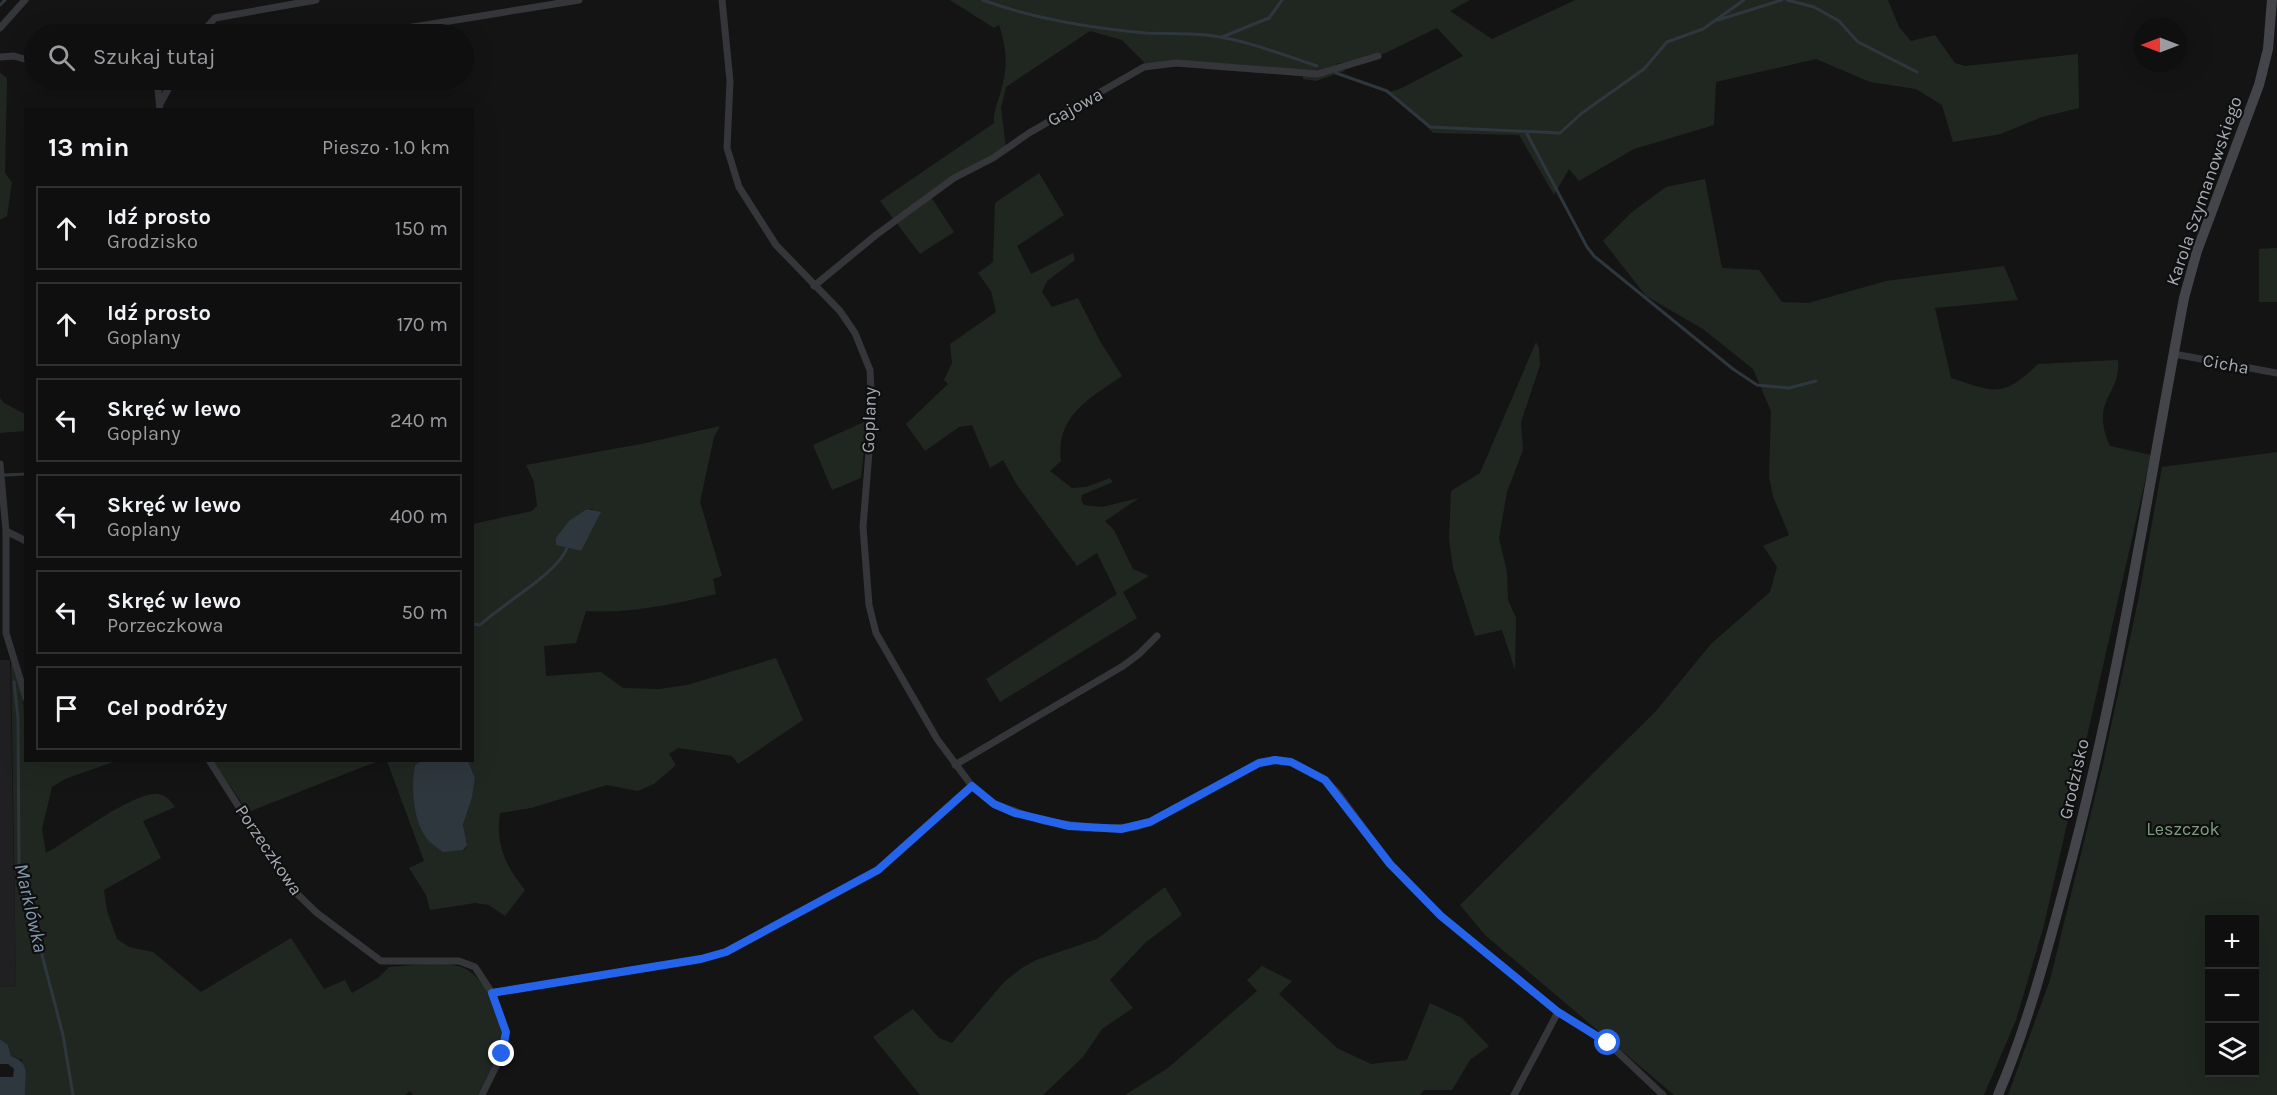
<!DOCTYPE html>
<html lang="pl">
<head>
<meta charset="utf-8">
<style>
	:root { --surface:#0f0f10; --page:#1d1d1e; --text:#f1f3f6; --muted:#9b9c9f; --line:#2f2f30 }
	body { margin:0; font-family:Karla,sans-serif; background:var(--page); color:var(--text) }
	.controls { position:absolute; right:18px; bottom:18px; display:grid; overflow:hidden; border-radius:0px; box-shadow:0 6px 24px #0002 }
	.controls button { width:54px; height:54px; display:grid; place-items:center; padding:0; border:0; border-bottom:2px solid var(--line); background:var(--surface); color:var(--text); font:30px sans-serif }
	.compass { position:absolute; left:2133px; top:18px; width:54px; height:54px; border-radius:50%; background:var(--surface); box-shadow:0 6px 24px #0002; rotate:270deg }
	.stop { position:absolute; width:18px; height:18px; margin:-14px; border:4px solid #2563eb; border-radius:50%; background:#fff }
	.stop.end { background:#2563eb; border-color:#fff; box-shadow:0 2px 6px #0008 }
	.list { margin:0; padding:0; list-style:none }
	h2 { display:flex; justify-content:space-between; align-items:center; height:78px; margin:0; padding:0 24px; font-size:26px }
	h2 small { font-size:20px; font-weight:400; color:var(--muted) }
	.list li { display:grid; grid-template-columns:39px 1fr auto; gap:18px; align-items:center; box-sizing:border-box; height:84px; margin:0 12px 12px; padding:0 12px; border:2px solid var(--line); border-radius:0px }
	.list b { display:block; font-size:22px; white-space:nowrap }
	.list p { margin:0; font-size:20px; white-space:nowrap; color:var(--muted) }
	.list em { font-size:20px; font-style:normal; color:var(--muted) }
	.icon { flex:none; width:33px; height:33px; fill:none; stroke:currentColor; stroke-width:2; stroke-linecap:round; stroke-linejoin:round }
	.map { position:relative; flex:none; width:2277px; height:1095px; overflow:hidden }
	.search { position:absolute; background:var(--surface); box-shadow:0 6px 24px #0002; left:24px; top:24px; width:450px; height:66px; display:flex; align-items:center; gap:15px; box-sizing:border-box; padding:0 21px; border-radius:33px; color:var(--muted); font-size:22px }
	.panel { position:absolute; background:var(--surface); box-shadow:0 6px 24px #0002; left:24px; top:108px; width:450px; height:654px; border-radius:0px }
	.map>svg:first-child { display:block }
	.built { fill:#202022 }
	.green { fill:#202721; fill-rule:evenodd }
	.water { fill:#2e373d }
	.lines { fill:none; stroke-linecap:round; stroke-linejoin:round }
	.stream { stroke:#2e373d; stroke-width:3 }
	.street { stroke:#35363a; stroke-width:7 }
	.secondary { stroke:#43454a; stroke-width:10 }
	.route { stroke:#2563eb; stroke-width:8 }
	.labels { text-anchor:middle; dominant-baseline:central; stroke-width:4.5; stroke-linejoin:round; paint-order:stroke }
	.street-label { font-size:18px; fill:#a6abb4; stroke:#0f0f10 }
	.park-label { font-size:18px; fill:#7f9e7f; stroke:#0f0f10 }
	.water-label { font-size:20px; font-style:italic; fill:#809aad; stroke:#0f0f10 }
</style>
</head>
<body>
<div class="map">
<svg width="2277" height="1095" viewBox="0 0 2277 1095">
	<rect width="100%" height="100%" fill="#141415"/>
	<path class="built" d="M 0,660 L 10,660 L 16,986 L 0,987 Z"/>
	<path class="green" d="M 950,0 L 1470,0 L 1450,11 L 1492,39 L 1575,0 L 1888,0 L 1899,27 L 1911,41 L 1935,35 L 1955,63 L 1965,66 L 2078,54 L 2079,108 L 2042,117 L 2001,134 L 1953,142 L 1942,105 L 1916,89 L 1870,82 L 1816,59 L 1716,82 L 1714,125 L 1634,149 L 1579,181 L 1569,169 L 1554,195 L 1519,135 L 1433,133 L 1412,111 L 1386,93 L 1402,88 L 1463,56 L 1437,28 L 1379,56 L 1336,64 L 1345,71 L 1316,81 L 1303,79 L 1303,71 C 1250,66 1198,59 1145,63 L 1122,40 L 1090,31 L 1006,87 L 1001,108 L 1006,148 L 959,172 L 929,194 L 954,232 L 920,254 L 880,201 L 994,123 C 993,112 998,102 1001,91 C 1008,66 1007,50 999,25 L 994,28 Z
		M 0,73 L 7,78 L 5,173 L 12,182 L 7,216 L 0,220 Z
		M 1039,173 L 1064,215 L 1017,246 L 1031,274 L 1073,253 L 1075,260 L 1047,281 L 1042,292 L 1052,307 L 1078,298 L 1100,341 L 1122,376 C 1090,398 1055,416 1061,461 L 1050,471 L 1072,488 L 1086,487 L 1110,478 L 1113,482 L 1082,495 L 1081,500 L 1084,505 L 1102,507 L 1139,498 L 1105,521 L 1114,530 L 1133,569 L 1149,576 L 1123,592 L 1137,618 L 1000,702 L 986,679 L 1117,594 L 1097,553 L 1077,566 L 1017,485 L 1003,460 L 990,468 L 972,425 L 959,427 L 925,451 L 906,424 L 948,384 L 944,380 L 952,363 L 950,344 L 996,312 L 991,291 L 978,273 L 993,262 L 995,203 Z
		M 1705,179 L 1722,268 L 1759,270 L 1782,302 L 1808,303 L 1886,281 L 2004,266 L 2018,300 L 1935,308 L 1951,378 C 1995,392 2002,399 2038,364 L 2118,360 C 2121,397 2089,399 2110,446 L 2151,455 L 2044,925 L 2016,1020 L 1984,1095 L 1674,1095 L 1485,935 L 1460,905 L 1656,711 L 1711,644 L 1770,592 L 1777,567 L 1763,546 L 1789,535 L 1773,496 L 1769,477 L 1771,411 L 1753,369 L 1703,329 L 1646,296 L 1603,241 L 1632,212 L 1666,187 Z
		M 2277,248 L 2277,302 L 2259,302 L 2259,249 Z
		M 1536,342 L 1539,348 L 1540,365 L 1521,422 L 1523,450 L 1507,492 L 1499,538 L 1507,572 L 1508,600 L 1516,618 L 1515,670 L 1502,630 L 1475,636 L 1453,568 L 1449,539 L 1451,491 L 1480,473 Z
		M 0,398 L 4,403 L 25,414 L 25,431 L 0,433 Z
		M 864,422 L 867,422 L 861,478 L 832,490 L 813,445 Z
		M 720,426 L 714,437 L 700,502 L 722,576 L 713,579 L 716,594 C 674,604 630,614 586,611 L 576,643 L 544,646 L 546,676 L 601,672 L 623,688 L 659,689 L 687,685 L 776,658 L 803,720 L 738,764 L 732,756 L 678,748 L 669,754 L 676,765 L 654,784 L 638,791 L 607,785 L 531,808 L 500,813 C 495,844 506,867 525,890 L 505,916 L 489,905 L 475,903 L 430,910 L 426,895 L 409,868 L 424,861 L 387,761 L 421,761 L 415,765 L 414,770 L 416,812 L 464,850 L 467,845 L 463,826 L 472,798 L 475,778 L 468,761 L 472,760 L 473,524 L 532,511 L 537,506 L 534,482 L 526,465 L 646,443 ZM 587,509 L 593,509 L 581,551 L 557,545 L 556,538 Z
		M 2277,452 L 2277,1095 L 2008,1095 L 2050,980 L 2102,768 L 2138,601 L 2162,467 ZM 2210,920 L 2254,920 L 2254,1072 L 2210,1072 Z
		M 11,655 L 23,695 L 26,760 L 116,761 L 65,779 L 52,787 L 42,829 L 46,853 C 69,841 132,792 157,794 C 166,795 170,800 175,807 L 143,821 L 161,858 L 104,890 L 107,911 L 117,939 L 129,947 L 153,952 L 201,992 L 291,938 L 324,989 L 345,980 L 352,993 L 378,978 L 389,967 C 410,966 436,961 458,966 C 481,970 507,1018 502,1040 C 497,1059 486,1077 478,1095 L 413,1095 L 410,1091 L 405,1095 L 25,1095 L 22,1060 L 11,1056 L 8,1045 L 0,1039 L 0,987 L 16,986 Z
		M 213,761 L 378,761 L 251,811 L 244,806 Z
		M 1165,887 L 1182,915 L 1146,942 L 1110,980 L 1133,1008 L 1102,1029 L 1083,1057 L 1043,1095 L 920,1095 L 873,1037 L 913,1009 L 939,1038 L 952,1043 L 1005,981 L 1022,968 L 1036,960 L 1097,939 Z
		M 1262,966 L 1292,981 L 1279,994 L 1337,1048 L 1371,1064 L 1407,1060 L 1430,1003 L 1462,1018 L 1489,1046 L 1470,1060 L 1452,1090 L 1424,1090 L 1420,1095 L 1125,1095 L 1168,1068 L 1257,991 L 1247,980 Z"/>
	<path class="water" d="M 587,509 L 601,512 L 581,551 L 556,545 L 556,538 L 569,521 Z
		M 421,761 L 468,761 L 475,778 L 472,798 L 463,825 L 467,845 L 463,850 L 443,852 C 437,847 429,843 425,836 C 413,818 411,786 415,765 Z
		M 0,1039 L 8,1045 L 11,1056 C 32,1063 24,1076 25,1095 L 0,1095 L 0,1077 L 13,1077 L 14,1069 L 8,1064 L 0,1064 Z"/>
	<g class="lines">
		<path class="stream" d="M 983,0 C 1034,19 1091,28 1146,33 C 1166,34 1186,33 1206,35 C 1244,39 1280,54 1317,66
			M 1787,0 L 1814,7 L 1839,21 L 1858,42 L 1917,72
			M 0,5 L 5,0
			M 1718,20 L 1782,0
			M 1222,37 L 1269,18 L 1282,0
			M 1336,73 L 1387,91 L 1430,127 L 1560,133 L 1582,113 L 1644,69 L 1667,42 L 1703,29 L 1744,0
			M 1526,132 L 1587,247 L 1594,256 L 1733,369 L 1757,385 L 1789,388 L 1816,381
			M 5,475 L 26,474
			M 472,624 L 480,625 C 502,604 557,574 567,548
			M 14,682 L 18,718 L 19,867 L 63,1035 L 73,1095"/>
		<path class="street" d="M 722,0 L 730,81 L 727,148 L 739,187 L 776,245 L 840,311 L 855,333 L 870,370 L 872,414 L 863,527 L 869,605 L 876,633 L 937,739 L 972,786 L 994,804 L 1043,821 L 1094,828 L 1136,827 L 1150,822 L 1259,763 L 1275,760 L 1291,762 L 1325,780 L 1337,792 L 1390,864 L 1441,916 L 1558,1012 L 1608,1043 L 1663,1095
			M 0,28 L 25,0
			M 207,34 L 207,27 L 215,18 L 316,0
			M 370,34 L 579,0
			M 0,57 L 14,56 L 34,62
			M 157,80 L 160,110
			M 160,104 L 173,80
			M 814,286 L 876,235 L 954,178 L 993,158 L 1029,133 L 1144,67 L 1176,63 L 1318,74 L 1378,56
			M 2174,354 L 2277,373
			M 0,464 L 6,531 L 26,541
			M 6,531 L 6,633 L 26,698
			M 209,760 L 289,886 L 317,913 L 381,961 L 459,961 L 475,967 L 492,993 L 506,1032 L 502,1054 L 482,1095
			M 955,765 L 1123,666 L 1139,654 L 1157,636
			M 492,993 L 701,959 L 726,952 L 878,870 L 972,786
			M 1514,1095 L 1558,1012"/>
		<path class="secondary" d="M 1998,1095 C 2027,1027 2046,955 2065,884 C 2118,691 2147,494 2184,298 L 2197,251 L 2259,85 L 2268,49 L 2272,0"/>
	</g>
	<g class="lines">
		<path class="route" d="M 502,1054 L 506,1032 L 492,993 L 701,959 L 726,952 L 878,870 L 972,786 L 994,804 L 1015,813 L 1069,826 L 1121,829 L 1150,822 L 1259,763 L 1275,760 L 1291,762 L 1325,780 L 1390,864 L 1441,916 L 1558,1012 L 1608,1043"/>
	</g>
	<g class="labels">
		<g class="street-label">
			<text transform="translate(1075 107) rotate(-29)">Gajowa</text>
			<text transform="translate(2204 191) rotate(-71)">Karola Szymanowskiego</text>
			<text transform="translate(2226 364) rotate(10)">Cicha</text>
			<text transform="translate(869 420) rotate(-88)">Goplany</text>
			<text transform="translate(2074 779) rotate(-77)">Grodzisko</text>
			<text transform="translate(269 850) rotate(56)">Porzeczkowa</text>
		</g>
		<g class="park-label">
			<text x="2183" y="829">Leszczok</text>
		</g>
		<g class="water-label">
			<text transform="translate(31 908) rotate(77)">Marklówka</text>
		</g>
	</g>
</svg>
<div class="controls">
<button>+</button>
<button>−</button>
<button><svg class="icon" aria-label="layers" viewBox="0 0 24 24"><path d="M12 4l9 5-9 5-9-5zM3 14l9 5 9-5"/></svg></button>
</div>
<svg class="compass" viewBox="-18 -18 36 36"><path d="M0-13l5 13h-10z" fill="#e53935"/><path d="M0 13l5-13h-10z" fill="#9b9c9f"/></svg>
<div class="stop" style="left:1608px;top:1043px"></div>
<div class="stop end" style="left:502px;top:1054px"></div>
<div class="search"><svg class="icon" aria-label="search" viewBox="0 0 24 24"><circle cx="10" cy="10" r="6"/><path d="M15 15l6 6"/></svg>Szukaj tutaj</div>
<section class="panel">
<h2>13 min<small>Pieszo · 1.0 km</small></h2>
<ul class="list">
<li><svg class="icon" aria-label="ahead" viewBox="0 0 24 24"><path d="M12 20V5M6 11l6-6 6 6"/></svg><div><b>Idź prosto</b><p>Grodzisko</p></div><em>150 m</em></li>
<li><svg class="icon" aria-label="ahead" viewBox="0 0 24 24"><path d="M12 20V5M6 11l6-6 6 6"/></svg><div><b>Idź prosto</b><p>Goplany</p></div><em>170 m</em></li>
<li><svg class="icon" aria-label="left" viewBox="0 0 24 24"><path d="M17 20v-9H6M10 6l-5 5 5 5"/></svg><div><b>Skręć w lewo</b><p>Goplany</p></div><em>240 m</em></li>
<li><svg class="icon" aria-label="left" viewBox="0 0 24 24"><path d="M17 20v-9H6M10 6l-5 5 5 5"/></svg><div><b>Skręć w lewo</b><p>Goplany</p></div><em>400 m</em></li>
<li><svg class="icon" aria-label="left" viewBox="0 0 24 24"><path d="M17 20v-9H6M10 6l-5 5 5 5"/></svg><div><b>Skręć w lewo</b><p>Porzeczkowa</p></div><em>50 m</em></li>
<li><svg class="icon" aria-label="arrive" viewBox="0 0 24 24"><path d="M6 21V4h12l-3 4 3 4H6"/></svg><div><b>Cel podróży</b></div></li>
</ul>
</section>
</div>
</body>
</html>
